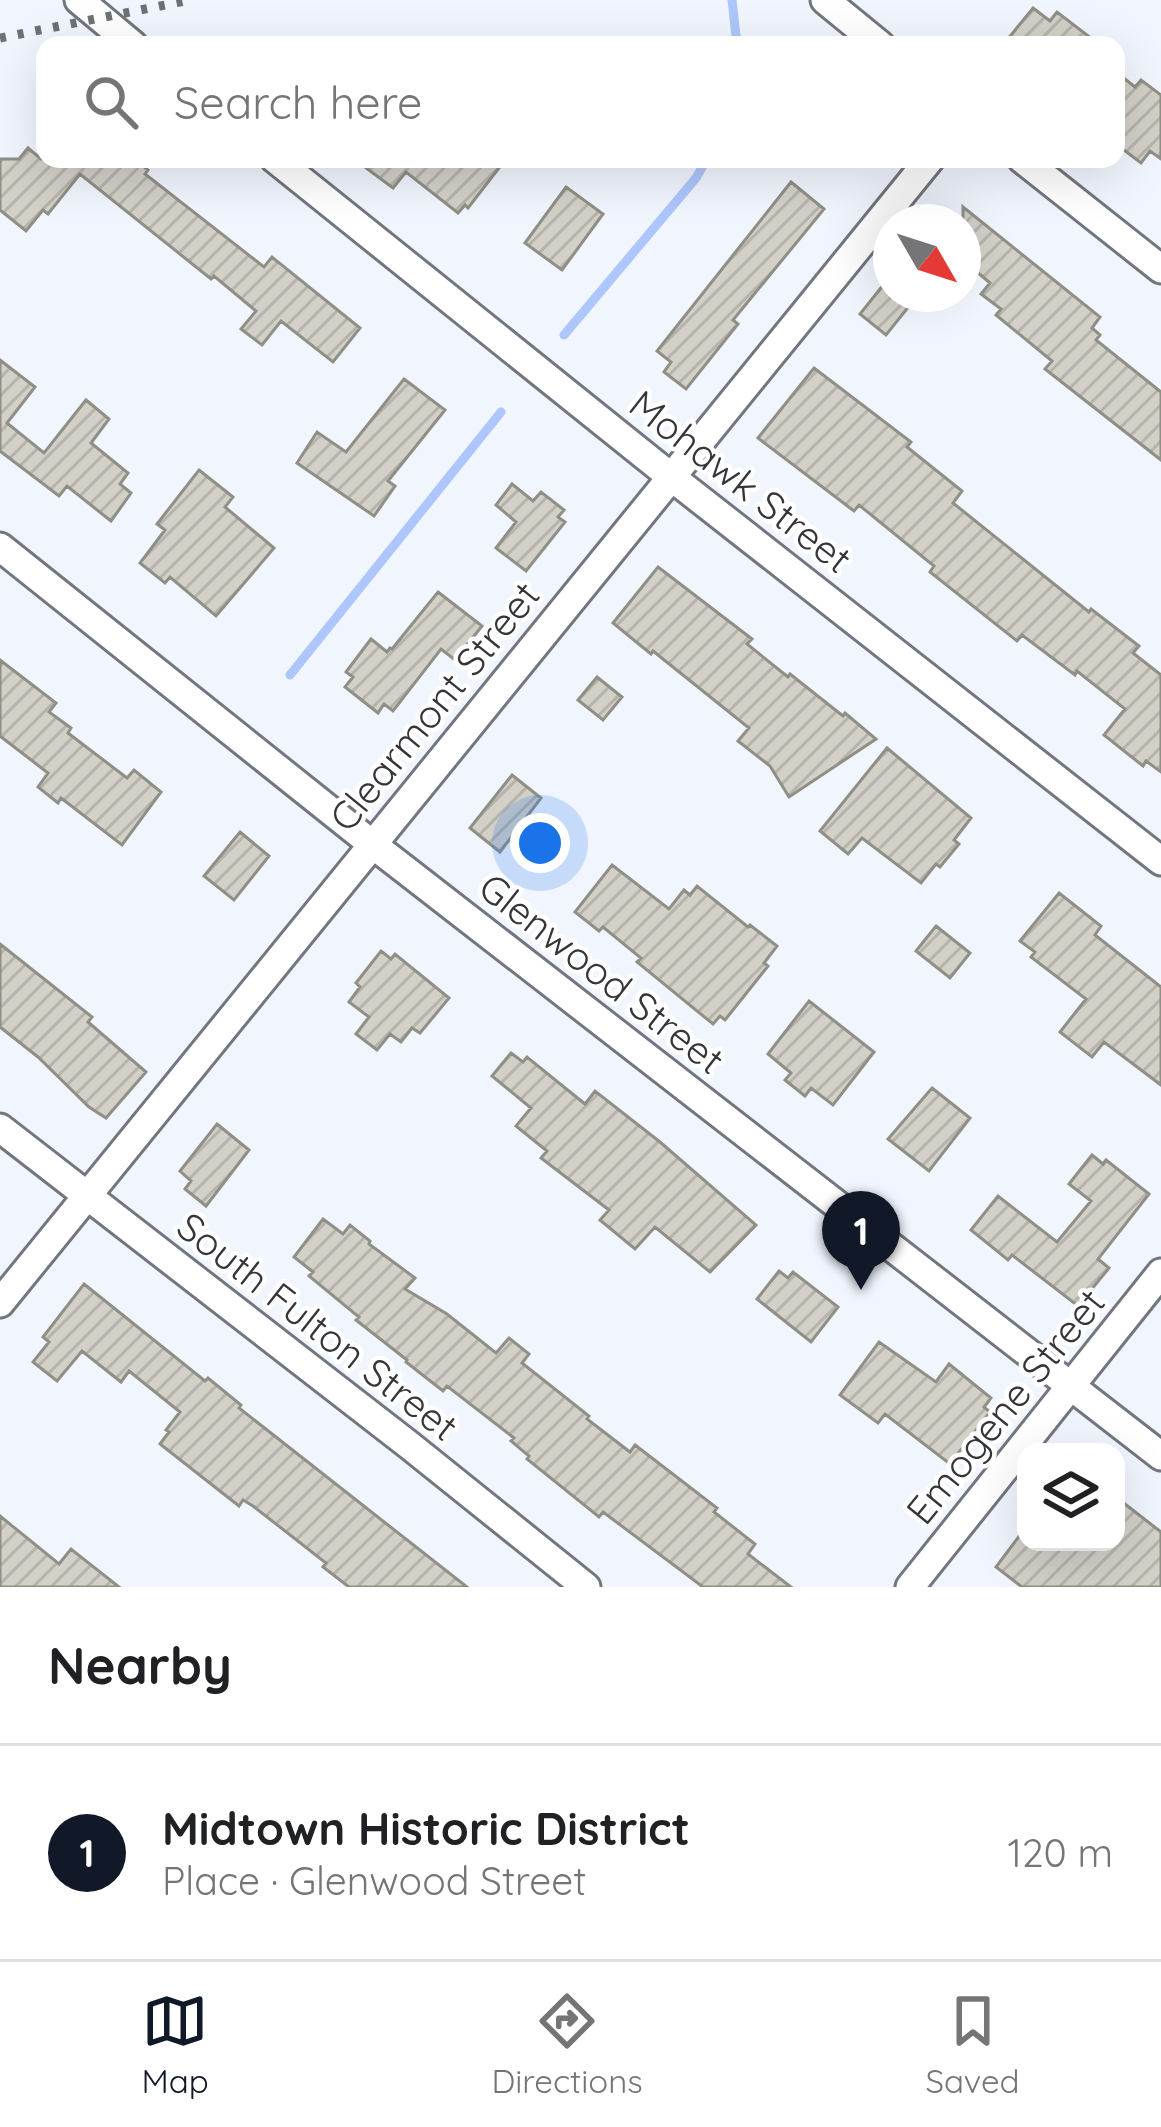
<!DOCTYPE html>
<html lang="en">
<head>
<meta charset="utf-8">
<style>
	:root { --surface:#fff; --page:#f2f2f2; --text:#202124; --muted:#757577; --line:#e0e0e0; --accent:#111827 }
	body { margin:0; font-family:Quicksand,sans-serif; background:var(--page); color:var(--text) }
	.controls { position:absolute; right:36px; bottom:36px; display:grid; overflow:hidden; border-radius:24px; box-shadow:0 12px 48px #0002 }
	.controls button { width:108px; height:108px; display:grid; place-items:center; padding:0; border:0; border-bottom:3px solid var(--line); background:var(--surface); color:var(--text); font:60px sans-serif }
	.compass { position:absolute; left:873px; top:204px; width:108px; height:108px; border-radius:50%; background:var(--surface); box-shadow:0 12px 48px #0002; rotate:129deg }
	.you { position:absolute; left:540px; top:843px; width:42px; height:42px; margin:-30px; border:9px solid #fff; border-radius:50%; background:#1a73e8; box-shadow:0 0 0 18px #1a73e833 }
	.badge { display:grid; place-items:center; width:78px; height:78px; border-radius:50%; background:var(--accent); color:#fff; font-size:39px; font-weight:700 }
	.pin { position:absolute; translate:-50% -99px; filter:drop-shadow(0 3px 6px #0008) }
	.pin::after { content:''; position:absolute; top:63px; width:42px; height:36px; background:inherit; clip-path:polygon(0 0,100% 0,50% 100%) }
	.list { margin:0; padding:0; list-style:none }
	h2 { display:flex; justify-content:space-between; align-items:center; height:156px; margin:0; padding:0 48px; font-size:51px }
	h2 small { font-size:39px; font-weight:400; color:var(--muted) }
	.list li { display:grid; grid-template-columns:78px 1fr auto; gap:36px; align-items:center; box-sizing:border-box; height:216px; padding:0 48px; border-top:3px solid var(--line) }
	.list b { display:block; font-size:45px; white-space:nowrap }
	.list p { margin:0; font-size:39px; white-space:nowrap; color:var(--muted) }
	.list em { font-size:39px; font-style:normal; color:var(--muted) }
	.icon { flex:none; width:66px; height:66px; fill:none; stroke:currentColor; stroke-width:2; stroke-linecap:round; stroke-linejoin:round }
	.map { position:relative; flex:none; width:1161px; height:1587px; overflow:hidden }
	.search { position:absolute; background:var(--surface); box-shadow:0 12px 48px #0002; left:36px; right:36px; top:36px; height:132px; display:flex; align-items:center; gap:30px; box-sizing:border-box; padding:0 42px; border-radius:24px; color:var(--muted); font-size:45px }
	.sheet { height:372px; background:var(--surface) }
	nav { display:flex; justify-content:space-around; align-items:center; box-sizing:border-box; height:168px; border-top:3px solid var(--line); background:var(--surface); font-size:33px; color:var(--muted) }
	nav a { display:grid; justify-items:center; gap:6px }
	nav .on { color:var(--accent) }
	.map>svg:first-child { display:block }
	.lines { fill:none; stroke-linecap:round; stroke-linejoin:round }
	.stream { stroke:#adc6fb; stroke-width:9 }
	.building { fill:url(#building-hatch); stroke:#908f86; stroke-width:3 }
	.minor-casing { stroke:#73767e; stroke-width:33 }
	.minor { stroke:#fff; stroke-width:27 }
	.rail { stroke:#6e7075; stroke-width:9; stroke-dasharray:6 12; stroke-linecap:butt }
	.labels { text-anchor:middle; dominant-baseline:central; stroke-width:9; stroke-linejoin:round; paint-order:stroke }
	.street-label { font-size:39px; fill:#343539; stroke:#fff }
</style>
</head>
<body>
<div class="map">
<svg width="1161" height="1587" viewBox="0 0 1161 1587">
	<defs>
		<pattern id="building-hatch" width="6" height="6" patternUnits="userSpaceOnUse" patternTransform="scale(3)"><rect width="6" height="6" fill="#d2d0c7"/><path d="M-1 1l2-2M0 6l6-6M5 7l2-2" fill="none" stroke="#b5b3ac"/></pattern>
	</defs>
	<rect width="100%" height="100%" fill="#f1f5fe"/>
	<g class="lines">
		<path class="stream" d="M 732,0 L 737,45
			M 564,335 L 696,178 L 707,159
			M 290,675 L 501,412"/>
	</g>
	<path class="building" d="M 1033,8 L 1050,21 L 1057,12 L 1100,45 L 1003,45 Z
		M 1116,72 L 1135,87 L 1141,80 L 1161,95 L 1161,159 L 1150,151 L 1141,163 L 1116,144 Z
		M 28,148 L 41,159 L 134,159 L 148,170 L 145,174 L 264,267 L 272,257 L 360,328 L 333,362 L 281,321 L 262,345 L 241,329 L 256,311 L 214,276 L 211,279 L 80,174 L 48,214 L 43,210 L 26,231 L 0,210 L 0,159 L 19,159 Z
		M 354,159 L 506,159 L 468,208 L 465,205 L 458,213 L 406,172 L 393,188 Z
		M 791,182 L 824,209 L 733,320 L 738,324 L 686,389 L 664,372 L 671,362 L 657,351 Z
		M 566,187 L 603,214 L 562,270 L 525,243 Z
		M 963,207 L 1100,317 L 1092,328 L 1100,335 L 1096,340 L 1161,392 L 1161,460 L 1045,369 L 1052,361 L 996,315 L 1001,309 L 981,294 L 990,283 L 963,260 Z
		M 888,279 L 891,282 L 891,294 L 906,294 L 914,300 L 886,335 L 860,314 Z
		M 0,360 L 35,387 L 7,423 L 44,453 L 86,400 L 109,419 L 91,443 L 128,473 L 120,484 L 131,493 L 111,521 L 67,486 L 59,496 L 0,451 Z
		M 814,368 L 911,442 L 907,447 L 962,491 L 953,503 L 1089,612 L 1091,609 L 1139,646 L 1133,653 L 1161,675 L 1161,772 L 1146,761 L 1143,766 L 1104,735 L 1125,709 L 1077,671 L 1075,675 L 1022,635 L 1017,641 L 930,572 L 934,566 L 859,505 L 854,511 L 758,438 Z
		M 404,379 L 445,410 L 388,481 L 395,486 L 374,516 L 297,463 L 317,432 L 346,452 Z
		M 199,470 L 233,497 L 225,507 L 274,548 L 216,616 L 170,577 L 165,583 L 140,563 L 165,530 L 157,524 Z
		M 512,484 L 533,501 L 541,492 L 564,510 L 558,517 L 565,522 L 526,571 L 496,548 L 516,522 L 496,505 Z
		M 658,567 L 752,639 L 747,644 L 788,677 L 790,674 L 843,716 L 845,713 L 876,739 L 789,797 L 770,766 L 738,741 L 749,728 L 653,651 L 651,654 L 613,623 Z
		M 438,592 L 482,626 L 455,660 L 441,649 L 393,711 L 384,704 L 378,713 L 345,687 L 353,677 L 346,672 L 371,639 L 387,652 L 390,648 L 392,649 Z
		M 0,660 L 56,703 L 49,712 L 71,728 L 68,733 L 127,778 L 134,770 L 161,792 L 122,845 L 61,798 L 58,803 L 38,787 L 48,773 L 0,736 Z
		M 597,677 L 622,697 L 603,720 L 578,700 Z
		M 887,748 L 971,818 L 954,840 L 959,844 L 940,867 L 936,864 L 921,883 L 862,838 L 848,854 L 820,831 Z
		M 512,775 L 541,798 L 500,852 L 470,828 Z
		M 240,832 L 269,856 L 234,900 L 204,876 Z
		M 612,865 L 669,909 L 684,890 L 690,895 L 697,886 L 748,927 L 750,925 L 777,946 L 764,963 L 768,966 L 725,1020 L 720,1016 L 713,1024 L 637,962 L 641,958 L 603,927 L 599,931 L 575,912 Z
		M 1059,893 L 1101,926 L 1095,935 L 1161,987 L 1161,1085 L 1104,1042 L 1092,1057 L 1060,1032 L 1086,999 L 1031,957 L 1035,952 L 1020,941 Z
		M 936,926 L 970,953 L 950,978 L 916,951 Z
		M 0,944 L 92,1017 L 88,1022 L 146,1072 L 106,1118 L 89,1107 L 38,1057 L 0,1027 Z
		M 381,951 L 391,959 L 395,954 L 449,998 L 420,1033 L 412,1028 L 401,1042 L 390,1034 L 377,1050 L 356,1034 L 369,1017 L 349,1002 L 360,987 L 356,983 Z
		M 809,1001 L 874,1052 L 833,1105 L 811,1088 L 805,1096 L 785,1080 L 791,1073 L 768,1054 Z
		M 511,1053 L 523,1062 L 527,1057 L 585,1104 L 595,1091 L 660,1142 L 756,1225 L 710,1272 L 655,1227 L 635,1249 L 600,1220 L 609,1210 L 541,1158 L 547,1151 L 516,1126 L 531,1108 L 492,1076 Z
		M 932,1088 L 970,1118 L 929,1171 L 888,1139 Z
		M 217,1124 L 249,1150 L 206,1206 L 185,1189 L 191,1181 L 180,1171 Z
		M 1092,1155 L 1103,1164 L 1106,1160 L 1149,1194 L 1098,1259 L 1109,1268 L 1078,1306 L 1012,1255 L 1008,1260 L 971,1230 L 998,1196 L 1057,1242 L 1091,1201 L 1069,1184 Z
		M 323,1219 L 343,1234 L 350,1225 L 370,1241 L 369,1244 L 415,1278 L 405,1289 L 447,1314 L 496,1353 L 509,1338 L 529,1354 L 522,1363 L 589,1416 L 587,1419 L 630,1452 L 635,1445 L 717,1508 L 714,1512 L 755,1544 L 748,1554 L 791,1587 L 703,1587 L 603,1512 L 599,1517 L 527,1459 L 529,1456 L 511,1441 L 514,1438 L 447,1386 L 443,1391 L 406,1362 L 407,1360 L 356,1320 L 359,1317 L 309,1276 L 313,1272 L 294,1257 Z
		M 779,1271 L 788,1278 L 793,1272 L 838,1307 L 811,1342 L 757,1299 Z
		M 84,1284 L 205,1381 L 208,1378 L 241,1405 L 239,1408 L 467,1587 L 349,1587 L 323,1567 L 326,1563 L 253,1506 L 243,1500 L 239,1506 L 160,1444 L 169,1432 L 166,1430 L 180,1412 L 129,1371 L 121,1382 L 82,1351 L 57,1381 L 33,1362 L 49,1342 L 43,1337 Z
		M 879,1342 L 936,1382 L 949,1364 L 991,1398 L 984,1407 L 990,1412 L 950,1464 L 885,1414 L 878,1423 L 840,1395 Z
		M 1116,1497 L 1161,1532 L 1161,1587 L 1022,1587 L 996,1567 L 1023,1531 L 1026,1533 L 1026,1542 L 1116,1542 Z
		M 0,1516 L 59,1564 L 71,1549 L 119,1587 L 0,1587 Z"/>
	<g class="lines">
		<g class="minor-casing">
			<path id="minor" d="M 79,0 L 133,45
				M 825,0 L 880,45
				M 275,159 L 670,476 L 1161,861
				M 1022,159 L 1161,269
				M 0,547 L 372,844 L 1161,1456
				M 0,1128 L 409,1445 L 586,1587
				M 0,1303 L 930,159
				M 910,1587 L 1161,1273"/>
		</g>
		<use href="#minor" class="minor"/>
		<path class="rail" d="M 0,38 L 190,0"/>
	</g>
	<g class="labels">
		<g class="street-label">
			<text transform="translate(741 481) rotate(38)">Mohawk Street</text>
			<text transform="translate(434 706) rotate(-51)">Clearmont Street</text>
			<text transform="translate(602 973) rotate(38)">Glenwood Street</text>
			<text transform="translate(318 1326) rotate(38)">South Fulton Street</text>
			<text transform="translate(1005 1406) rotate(-51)">Emogene Street</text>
		</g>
	</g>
</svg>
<div class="controls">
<button><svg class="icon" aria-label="layers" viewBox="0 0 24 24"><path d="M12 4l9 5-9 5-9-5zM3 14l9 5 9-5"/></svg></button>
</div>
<svg class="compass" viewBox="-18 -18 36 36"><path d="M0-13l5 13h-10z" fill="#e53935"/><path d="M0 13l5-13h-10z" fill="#757577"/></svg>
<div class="you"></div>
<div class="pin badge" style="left:861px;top:1290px">1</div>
<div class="search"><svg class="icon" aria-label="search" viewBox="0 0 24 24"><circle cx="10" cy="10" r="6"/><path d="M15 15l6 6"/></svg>Search here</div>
</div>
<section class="sheet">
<h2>Nearby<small></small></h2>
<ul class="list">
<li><span class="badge">1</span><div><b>Midtown Historic District</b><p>Place · Glenwood Street</p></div><em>120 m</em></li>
</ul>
</section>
<nav>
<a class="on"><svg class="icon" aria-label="map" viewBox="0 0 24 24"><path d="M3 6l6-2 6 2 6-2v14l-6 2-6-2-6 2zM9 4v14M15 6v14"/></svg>Map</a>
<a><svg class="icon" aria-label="directions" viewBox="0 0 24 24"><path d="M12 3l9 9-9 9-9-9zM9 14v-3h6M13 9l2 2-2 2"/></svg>Directions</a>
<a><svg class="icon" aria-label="saved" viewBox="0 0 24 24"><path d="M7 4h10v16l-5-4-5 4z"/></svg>Saved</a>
</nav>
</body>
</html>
